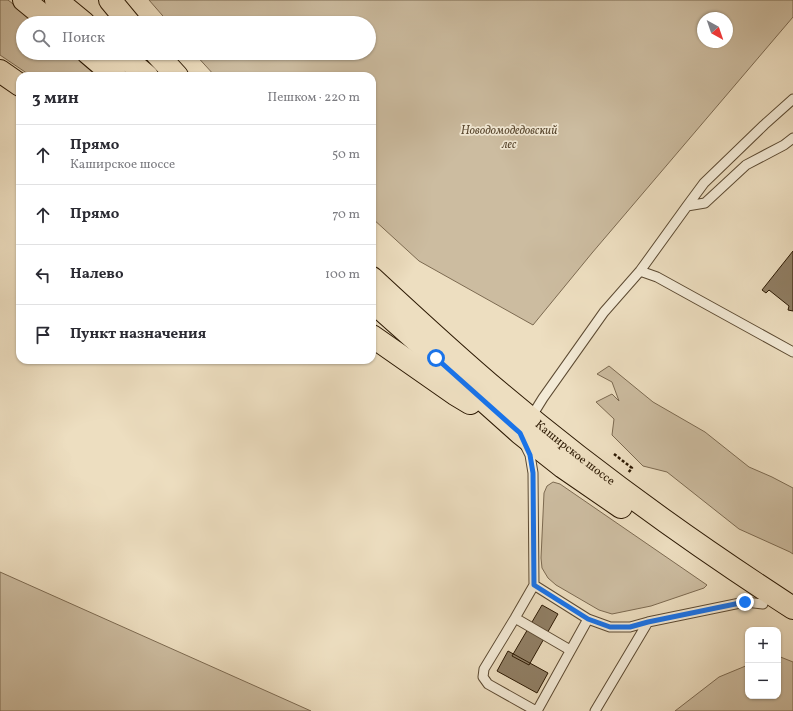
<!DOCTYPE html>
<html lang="ru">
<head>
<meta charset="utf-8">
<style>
	:root { --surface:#fff; --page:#f7f7f7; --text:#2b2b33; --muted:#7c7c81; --line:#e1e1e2 }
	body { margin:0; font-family:Vollkorn,serif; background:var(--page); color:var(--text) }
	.controls { position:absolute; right:12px; bottom:12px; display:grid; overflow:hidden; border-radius:8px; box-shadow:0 1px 3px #0004 }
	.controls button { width:36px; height:36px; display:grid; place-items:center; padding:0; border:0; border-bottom:1px solid var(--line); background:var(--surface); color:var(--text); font:20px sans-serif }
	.compass { position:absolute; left:697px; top:12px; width:36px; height:36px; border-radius:50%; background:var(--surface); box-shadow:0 1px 3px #0004; rotate:140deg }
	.stop { position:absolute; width:12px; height:12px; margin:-9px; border:3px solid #1a73e8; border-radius:50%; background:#fff }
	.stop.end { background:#1a73e8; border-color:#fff; box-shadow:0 1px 4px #0008 }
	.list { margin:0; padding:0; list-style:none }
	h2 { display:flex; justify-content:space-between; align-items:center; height:52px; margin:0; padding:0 16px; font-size:17px }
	h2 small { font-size:13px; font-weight:400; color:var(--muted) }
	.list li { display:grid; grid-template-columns:26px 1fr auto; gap:12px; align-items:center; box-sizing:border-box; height:60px; padding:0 16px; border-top:1px solid var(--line) }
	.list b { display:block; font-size:15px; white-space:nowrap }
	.list p { margin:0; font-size:13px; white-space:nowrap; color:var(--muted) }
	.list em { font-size:13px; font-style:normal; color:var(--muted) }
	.icon { flex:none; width:22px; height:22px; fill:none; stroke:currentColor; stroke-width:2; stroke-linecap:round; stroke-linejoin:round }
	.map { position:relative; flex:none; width:793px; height:711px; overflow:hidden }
	.search { position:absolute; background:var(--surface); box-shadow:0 1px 3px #0004; left:16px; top:16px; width:360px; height:44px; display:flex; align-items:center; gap:10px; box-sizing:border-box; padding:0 14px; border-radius:22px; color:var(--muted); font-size:15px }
	.panel { position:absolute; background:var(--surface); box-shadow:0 1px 3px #0004; left:16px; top:72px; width:360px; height:292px; border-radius:12px }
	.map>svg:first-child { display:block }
	.green { fill:#ccbca0; stroke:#7c6a51; fill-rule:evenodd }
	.building { fill:#907f65; stroke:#2b1802 }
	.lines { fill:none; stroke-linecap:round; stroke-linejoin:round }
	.service-casing { stroke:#5c4a32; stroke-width:11 }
	.primary-casing { stroke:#2b1802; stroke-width:24 }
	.path { stroke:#2b1802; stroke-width:2.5; stroke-dasharray:3 2; stroke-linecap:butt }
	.service { stroke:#f3ead6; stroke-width:9 }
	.primary { stroke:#eddec0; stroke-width:22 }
	.route { stroke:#1a73e8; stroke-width:5 }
	.labels { text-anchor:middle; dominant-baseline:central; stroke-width:3.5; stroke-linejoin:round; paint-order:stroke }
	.park-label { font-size:12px; font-style:italic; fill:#5b4931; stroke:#f3ead6 }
	.street-label { font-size:12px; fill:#2b1802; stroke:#f3ead6 }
</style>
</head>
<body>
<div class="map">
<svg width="793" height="711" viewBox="0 0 793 711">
	<rect width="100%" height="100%" fill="#eddec0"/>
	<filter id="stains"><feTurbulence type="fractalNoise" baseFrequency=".005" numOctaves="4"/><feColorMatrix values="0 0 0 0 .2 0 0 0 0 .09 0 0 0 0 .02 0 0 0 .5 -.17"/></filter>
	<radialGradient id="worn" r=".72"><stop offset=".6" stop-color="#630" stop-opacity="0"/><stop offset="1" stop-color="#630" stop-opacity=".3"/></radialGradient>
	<path class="green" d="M 0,0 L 8,0 L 37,23 L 23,23 L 23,53 L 74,53 L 103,76 L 31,76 L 0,55 Z
		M 149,0 L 793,0 L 793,17 L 592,253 L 533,325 L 419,261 L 372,218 L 372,76 L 215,76 L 194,53 L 369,53 L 369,23 L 169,23 ZM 703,18 L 727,18 L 727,42 L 703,42 Z
		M 609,366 L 653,402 L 705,432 L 749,467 L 772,477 L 793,488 L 793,554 L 790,552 L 739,529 L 667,472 L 643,466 L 612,435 L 614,419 L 596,402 L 612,394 L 619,401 L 612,382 L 597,374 Z
		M 553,482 L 560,484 L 707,585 L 704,588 L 651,606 L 612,614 L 599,610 L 556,585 L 548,578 L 542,568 L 541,558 L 544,493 L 547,486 Z
		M 0,572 L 311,711 L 0,711 Z
		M 778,656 L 793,662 L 793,711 L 675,711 L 719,677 L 748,665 L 748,696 L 778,696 Z"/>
	<path class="building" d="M 793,251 L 793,311 L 788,310 L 789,306 L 769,290 L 766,293 L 762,290 Z
		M 542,605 L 558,614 L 529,665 L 512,656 Z
		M 508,651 L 548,673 L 537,693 L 497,671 Z"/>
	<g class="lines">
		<g class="service-casing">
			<path id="service" d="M 687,206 L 705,203 L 746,165 L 784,145 L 793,138
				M 640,271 L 657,277 L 793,352
				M 530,419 L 543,398 L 604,312 L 640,271 L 687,206 L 704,183 L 764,125 L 793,99
				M 525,445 L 530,455 L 533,473 L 534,585 L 515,618 L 484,669 L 483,677 L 488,684 L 536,711
				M 534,585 L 588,619 L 610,627 L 630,627 L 648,622 L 745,602 L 763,604
				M 515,618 L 570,650
				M 537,711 L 588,619
				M 595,711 L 648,622"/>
		</g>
		<g class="primary-casing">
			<g id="primary">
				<path d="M 24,0 L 52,23"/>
				<path d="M 56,0 L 84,23"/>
				<path d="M 110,0 L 129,23"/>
				<path d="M 88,53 L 115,76"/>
				<path d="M 120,53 L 147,76"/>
				<path d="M 156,53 L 177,76"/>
				<path d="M 0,71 L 20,85"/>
				<path id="s1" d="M 372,278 C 414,317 456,356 500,393 C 593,472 691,542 793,608"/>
				<path d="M 372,301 L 520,433 L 563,467 L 621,507"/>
				<path d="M 372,336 L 455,394 L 470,403"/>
			</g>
		</g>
		<path class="path" d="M 614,454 L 632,468 L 628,473"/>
		<use href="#service" class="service"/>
		<use href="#primary" class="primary"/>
	</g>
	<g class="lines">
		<path class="route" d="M 436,358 L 520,433 L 530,455 L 533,473 L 534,585 L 588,619 L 610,627 L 630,627 L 648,622 L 745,602"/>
	</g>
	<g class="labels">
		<g class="park-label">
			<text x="509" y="131">Новодомодедовский<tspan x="509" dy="14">лес</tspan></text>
		</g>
		<g class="street-label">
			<text stroke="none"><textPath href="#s1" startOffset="268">Каширское шоссе</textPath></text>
		</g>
	</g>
	<rect width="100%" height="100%" filter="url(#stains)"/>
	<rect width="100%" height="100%" fill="url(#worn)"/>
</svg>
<div class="controls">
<button>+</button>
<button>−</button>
</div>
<svg class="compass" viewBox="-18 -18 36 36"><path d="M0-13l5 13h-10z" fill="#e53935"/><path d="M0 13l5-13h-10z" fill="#7c7c81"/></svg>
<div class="stop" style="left:436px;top:358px"></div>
<div class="stop end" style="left:745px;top:602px"></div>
<div class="search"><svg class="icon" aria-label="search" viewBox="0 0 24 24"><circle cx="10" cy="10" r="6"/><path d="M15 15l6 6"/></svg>Поиск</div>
<section class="panel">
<h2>3 мин<small>Пешком · 220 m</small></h2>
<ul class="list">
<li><svg class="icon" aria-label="ahead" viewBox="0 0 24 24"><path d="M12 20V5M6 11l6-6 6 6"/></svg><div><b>Прямо</b><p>Каширское шоссе</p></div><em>50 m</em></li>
<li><svg class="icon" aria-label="ahead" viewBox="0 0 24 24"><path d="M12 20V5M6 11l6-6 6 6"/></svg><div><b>Прямо</b></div><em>70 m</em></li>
<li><svg class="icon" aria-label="left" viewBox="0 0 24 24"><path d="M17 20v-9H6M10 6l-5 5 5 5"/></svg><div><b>Налево</b></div><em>100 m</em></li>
<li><svg class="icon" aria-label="arrive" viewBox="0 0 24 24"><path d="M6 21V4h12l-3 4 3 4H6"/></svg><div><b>Пункт назначения</b></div></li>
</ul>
</section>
</div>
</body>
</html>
